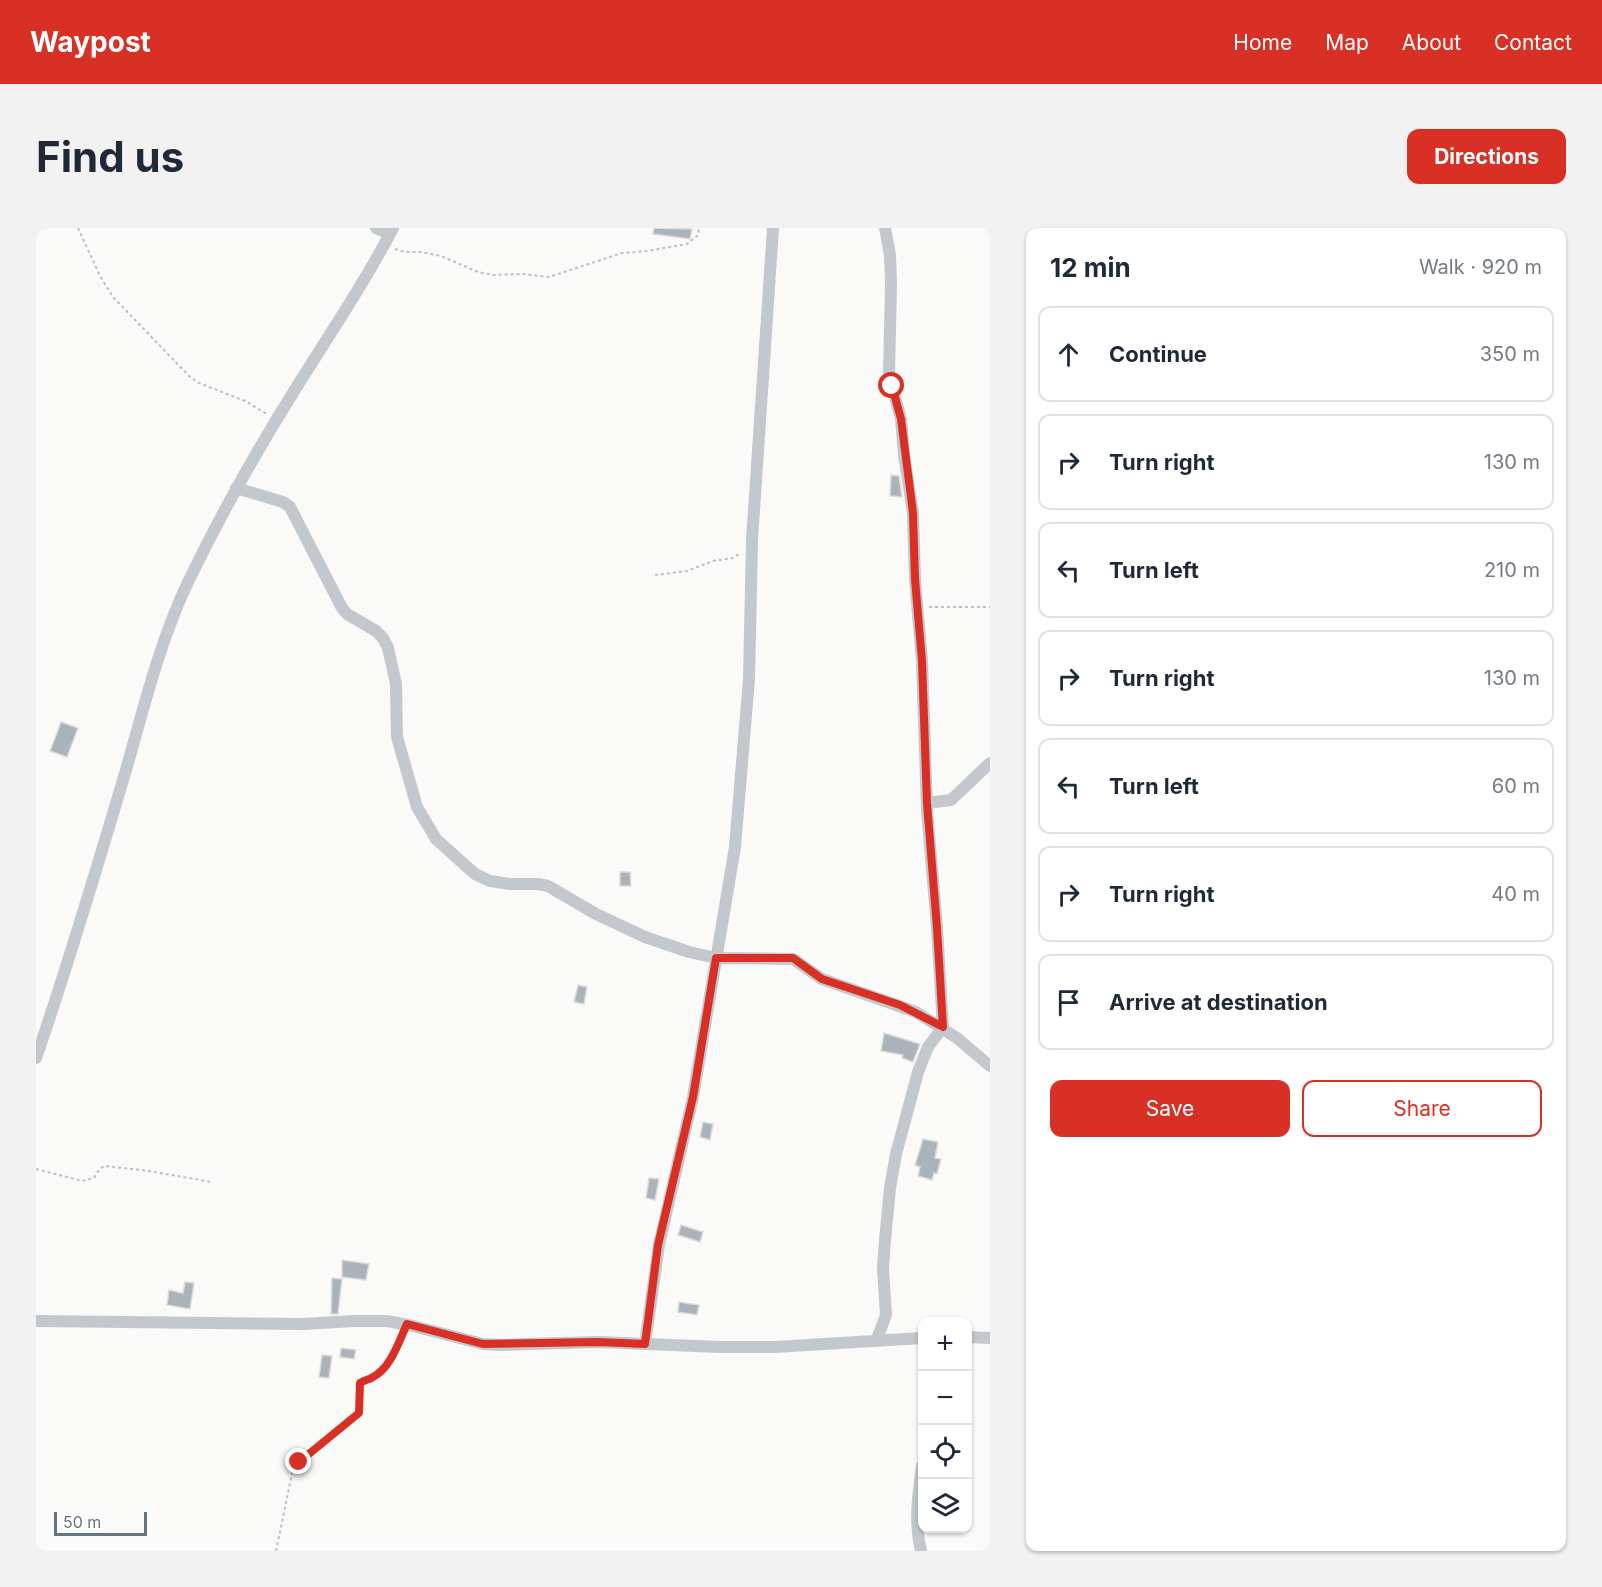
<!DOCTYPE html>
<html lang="en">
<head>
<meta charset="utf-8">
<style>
	:root { --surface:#fff; --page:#f2f2f3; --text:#1f2937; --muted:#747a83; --line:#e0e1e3; --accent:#d93025 }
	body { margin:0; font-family:Inter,sans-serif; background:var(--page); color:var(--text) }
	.controls { position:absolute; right:18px; bottom:18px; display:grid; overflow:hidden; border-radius:12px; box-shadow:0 2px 4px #0004 }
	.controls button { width:54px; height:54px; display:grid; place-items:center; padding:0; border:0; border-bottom:2px solid var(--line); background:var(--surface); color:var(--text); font:30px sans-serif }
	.scale { position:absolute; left:18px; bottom:15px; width:93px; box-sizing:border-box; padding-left:6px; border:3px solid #657683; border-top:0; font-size:16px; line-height:21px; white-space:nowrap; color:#657683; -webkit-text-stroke:4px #fff; paint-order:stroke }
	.stop { position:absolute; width:18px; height:18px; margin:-14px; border:4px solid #d93025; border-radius:50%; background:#fff }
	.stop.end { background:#d93025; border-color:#fff; box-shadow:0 2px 6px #0008 }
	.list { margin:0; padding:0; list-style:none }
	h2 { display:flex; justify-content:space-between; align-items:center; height:78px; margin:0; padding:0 24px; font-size:26px }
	h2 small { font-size:20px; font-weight:400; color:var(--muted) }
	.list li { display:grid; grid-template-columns:39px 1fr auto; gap:18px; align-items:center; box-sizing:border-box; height:96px; margin:0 12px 12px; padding:0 12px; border:2px solid var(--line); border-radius:12px }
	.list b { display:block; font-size:22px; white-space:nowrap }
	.list em { font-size:20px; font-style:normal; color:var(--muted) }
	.actions { display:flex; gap:12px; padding:18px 24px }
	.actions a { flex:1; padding:14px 0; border:2px solid var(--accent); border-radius:12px; text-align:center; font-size:21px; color:var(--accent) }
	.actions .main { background:var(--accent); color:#fff }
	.icon { flex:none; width:33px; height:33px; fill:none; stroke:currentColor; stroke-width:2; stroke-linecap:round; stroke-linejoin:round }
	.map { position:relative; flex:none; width:954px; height:1323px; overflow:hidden; border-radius:12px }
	header { display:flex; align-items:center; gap:36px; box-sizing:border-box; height:84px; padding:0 30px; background:var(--accent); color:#fff }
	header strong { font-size:28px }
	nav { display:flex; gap:33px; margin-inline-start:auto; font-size:21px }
	.intro { display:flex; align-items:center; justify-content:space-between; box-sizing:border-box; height:144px; padding:0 36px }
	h1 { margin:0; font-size:42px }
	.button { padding:15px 27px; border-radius:12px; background:var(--accent); color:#fff; font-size:21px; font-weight:700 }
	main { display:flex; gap:36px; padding:0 36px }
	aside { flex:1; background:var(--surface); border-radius:12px; box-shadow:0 2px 4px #0004 }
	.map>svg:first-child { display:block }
	.building { fill:#aab3b9; stroke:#dcdcda; stroke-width:1.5 }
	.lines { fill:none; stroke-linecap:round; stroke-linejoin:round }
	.path { stroke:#bbbfc2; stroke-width:2; stroke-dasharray:3 3; stroke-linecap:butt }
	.street { stroke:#c3c8cc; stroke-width:12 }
	.route { stroke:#d93025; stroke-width:8 }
</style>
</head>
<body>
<header>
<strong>Waypost</strong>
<nav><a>Home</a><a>Map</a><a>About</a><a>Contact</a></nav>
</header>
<div class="intro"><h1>Find us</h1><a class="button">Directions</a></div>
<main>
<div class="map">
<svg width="954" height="1323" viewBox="0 0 954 1323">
	<rect width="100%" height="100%" fill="#fafaf8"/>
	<path class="building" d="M 618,0 L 656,1 L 654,11 L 617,6 Z
		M 855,247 L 863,248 L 866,269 L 854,268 Z
		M 25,494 L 42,500 L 31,529 L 14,523 Z
		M 584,644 L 594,644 L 595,658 L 584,658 Z
		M 542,757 L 551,759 L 548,776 L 538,774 Z
		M 848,805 L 884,816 L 877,834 L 866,830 L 867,827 L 845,823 Z
		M 667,894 L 677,896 L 674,912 L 664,909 Z
		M 887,911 L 902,914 L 899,930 L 905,931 L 901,946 L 898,945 L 896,952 L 882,948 L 884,939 L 879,937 Z
		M 613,950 L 623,951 L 619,972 L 610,970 Z
		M 645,997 L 667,1004 L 664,1014 L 642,1007 Z
		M 306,1032 L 333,1036 L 330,1052 L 306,1049 Z
		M 296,1050 L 306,1051 L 302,1086 L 295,1086 Z
		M 149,1054 L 158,1055 L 154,1081 L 131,1077 L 133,1062 L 147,1065 Z
		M 643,1074 L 663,1077 L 661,1087 L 642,1084 Z
		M 305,1120 L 320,1122 L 318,1131 L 304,1129 Z
		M 286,1127 L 296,1128 L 293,1150 L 283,1149 Z"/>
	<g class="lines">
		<path class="path" d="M 42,0 L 64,48 L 77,69 L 153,148 L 163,155 L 209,173 L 231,186
			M 359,21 L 369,24 L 385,24 L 405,28 L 442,44 L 457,47 L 487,46 L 513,49 L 586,25 L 611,23 L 651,16 L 662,7 L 663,0
			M 619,347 L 651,343 L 677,333 L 697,330 L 703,326
			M 893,379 L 954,379
			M 0,941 L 46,953 L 58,950 L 63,942 L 68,938 L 106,942 L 176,954
			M 240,1323 L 257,1241 L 276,1221 L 323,1185 L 324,1155 L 337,1150 L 346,1143 L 366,1108"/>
		<path class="street" d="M 340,0 L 354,6
			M 200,260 L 247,274 L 254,279 L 306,380 L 311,386 L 340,403 L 347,410 L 352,420 L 360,456 L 361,509 L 381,579 L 400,611 L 439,646 L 454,653 L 474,656 L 502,656 L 512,658 L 560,686 L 609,709 L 653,724 L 680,730 L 757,731 L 786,751 L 880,784 L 921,810 L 954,838
			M 891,575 L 915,572 L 954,535
			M 0,830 C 33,735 61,639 90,542 C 108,479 124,412 153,352 C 185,286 221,222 260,160 C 293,107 328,56 357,0
			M 0,1093 L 268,1096 L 318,1093 L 351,1093 L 377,1098 L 447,1116 L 465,1117 L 562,1114 L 684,1119 L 739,1119 L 886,1110
			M 932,1109 L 954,1110
			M 841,1111 L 850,1087 L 847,1041 L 849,1012 L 854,960 L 860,926 L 882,844 L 892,819 L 907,799 L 901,700 L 891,582 L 886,433 L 879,351 L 877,285 L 868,227 L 865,191 L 853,147 L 855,55 L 854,27 L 849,0
			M 609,1116 L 623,1017 L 657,869 L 699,619 L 713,451 L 716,312 L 737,0
			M 885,1323 C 878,1294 882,1267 886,1238"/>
	</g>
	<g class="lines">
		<path class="route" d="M 263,1234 L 323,1185 L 324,1155 C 328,1152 333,1152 337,1149 C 355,1140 363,1113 371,1096 L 447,1116 L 562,1114 L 609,1116 L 622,1017 L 657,869 L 680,730 L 757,730 L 786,751 L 864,777 L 907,799 L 901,700 L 891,575 L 886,433 L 879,351 L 877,285 L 865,191 L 856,158"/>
	</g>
</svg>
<div class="controls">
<button>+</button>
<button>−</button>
<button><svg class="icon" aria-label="locate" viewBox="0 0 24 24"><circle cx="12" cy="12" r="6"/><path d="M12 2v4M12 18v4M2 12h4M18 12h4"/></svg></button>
<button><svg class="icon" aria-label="layers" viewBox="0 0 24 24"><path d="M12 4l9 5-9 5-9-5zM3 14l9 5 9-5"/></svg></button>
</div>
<div class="scale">50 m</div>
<div class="stop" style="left:856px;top:158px"></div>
<div class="stop end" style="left:263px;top:1234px"></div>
</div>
<aside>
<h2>12 min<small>Walk · 920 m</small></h2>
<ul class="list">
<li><svg class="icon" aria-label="ahead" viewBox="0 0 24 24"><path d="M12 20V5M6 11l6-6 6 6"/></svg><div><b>Continue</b></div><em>350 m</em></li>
<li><svg class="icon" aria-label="right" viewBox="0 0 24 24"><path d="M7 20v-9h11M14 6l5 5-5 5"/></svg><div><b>Turn right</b></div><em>130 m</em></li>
<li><svg class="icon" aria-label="left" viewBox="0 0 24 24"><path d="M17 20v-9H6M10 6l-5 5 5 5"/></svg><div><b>Turn left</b></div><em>210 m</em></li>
<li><svg class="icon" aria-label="right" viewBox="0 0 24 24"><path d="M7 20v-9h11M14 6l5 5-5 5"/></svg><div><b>Turn right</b></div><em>130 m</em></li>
<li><svg class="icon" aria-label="left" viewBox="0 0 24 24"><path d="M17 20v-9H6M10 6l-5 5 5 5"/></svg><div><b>Turn left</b></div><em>60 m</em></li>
<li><svg class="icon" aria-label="right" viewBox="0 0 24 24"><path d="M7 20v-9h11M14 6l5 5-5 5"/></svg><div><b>Turn right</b></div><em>40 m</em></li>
<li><svg class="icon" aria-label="arrive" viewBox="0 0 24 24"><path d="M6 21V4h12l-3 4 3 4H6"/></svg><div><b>Arrive at destination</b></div></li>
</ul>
<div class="actions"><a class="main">Save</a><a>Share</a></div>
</aside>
</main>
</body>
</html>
